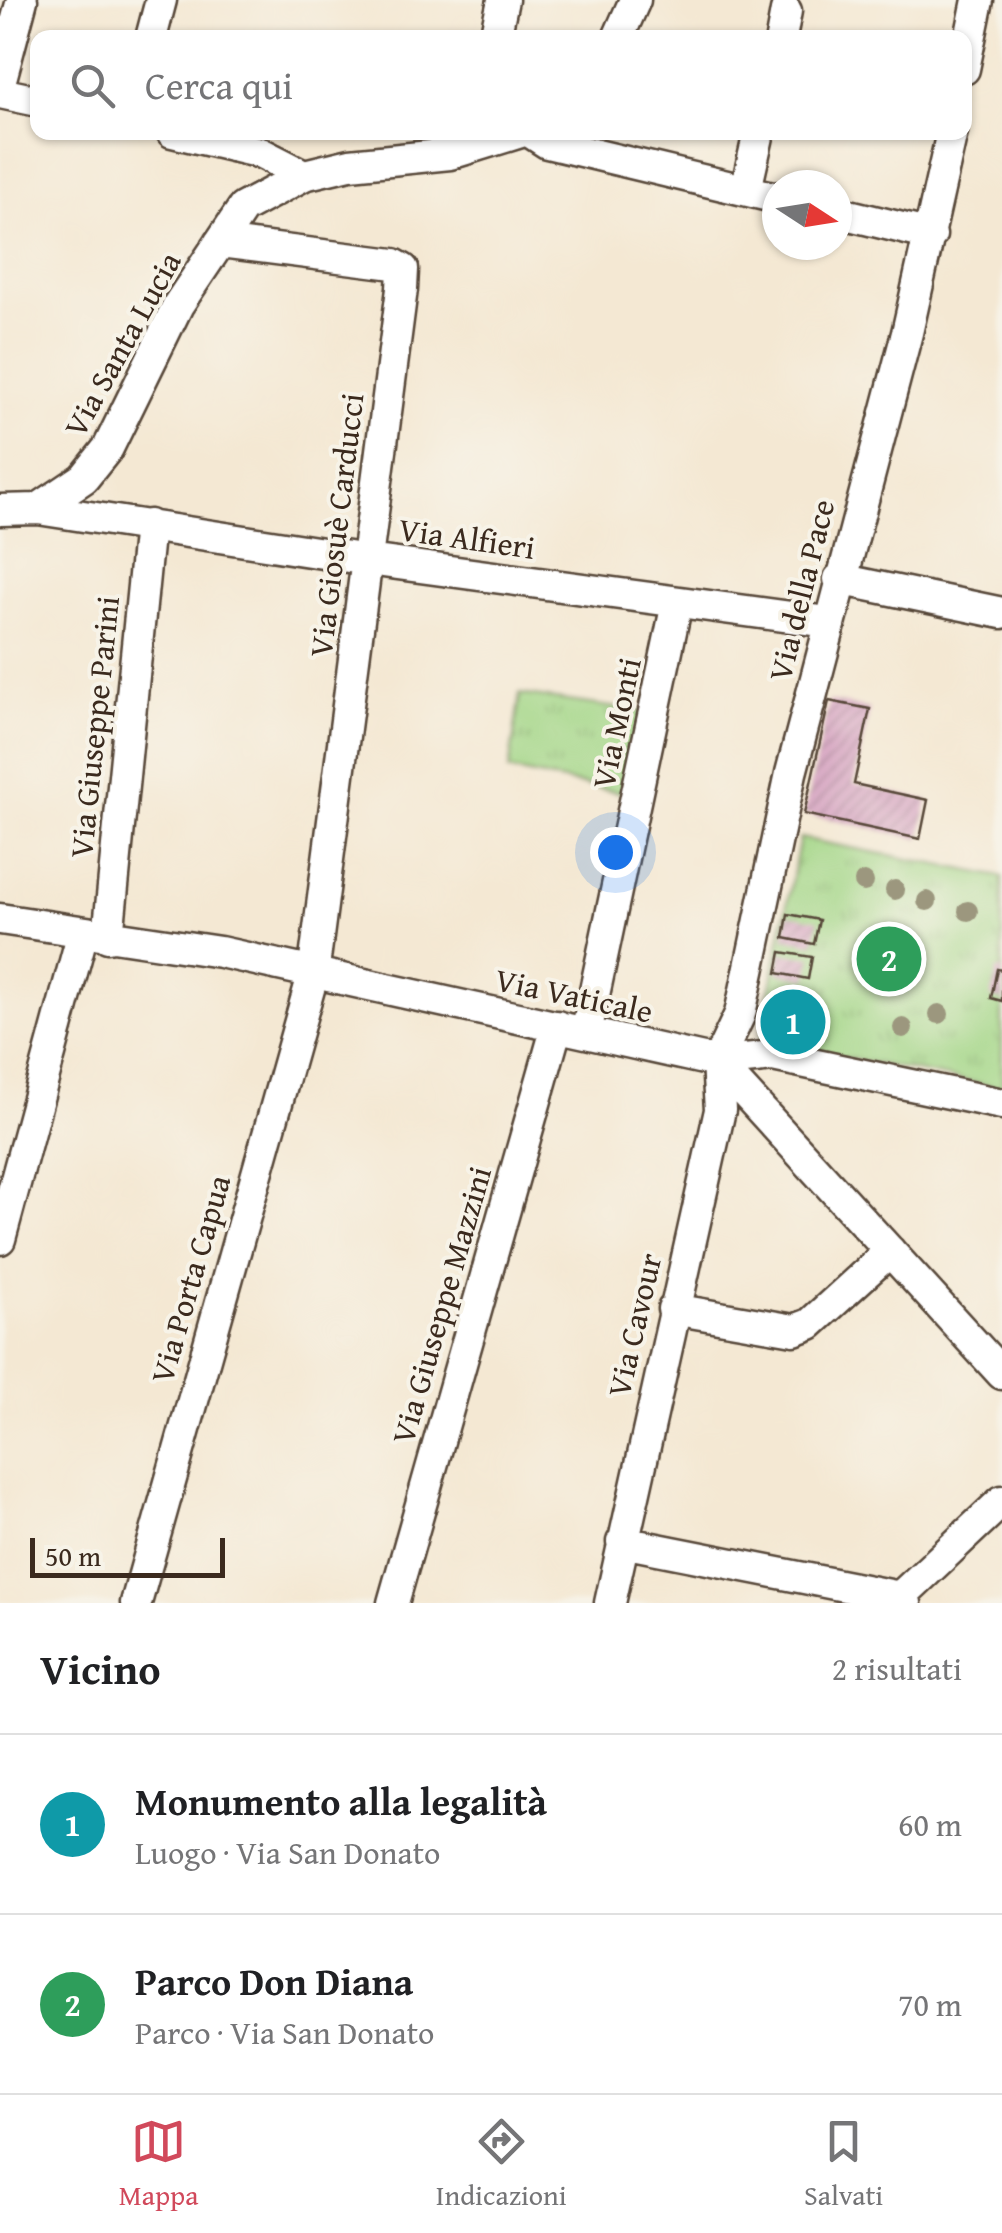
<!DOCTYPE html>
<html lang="it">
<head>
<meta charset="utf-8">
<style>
	:root { --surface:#fff; --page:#f2f2f2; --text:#202124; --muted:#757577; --line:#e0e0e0; --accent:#d1495b }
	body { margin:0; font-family:"Gentium Book Plus",serif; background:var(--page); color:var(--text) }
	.compass { position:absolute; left:762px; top:170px; width:90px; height:90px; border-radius:50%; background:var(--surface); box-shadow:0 2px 8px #0004; rotate:102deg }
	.scale { position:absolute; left:30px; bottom:25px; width:195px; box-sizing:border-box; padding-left:10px; border:5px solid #3b2a1e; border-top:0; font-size:28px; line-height:35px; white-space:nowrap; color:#3b2a1e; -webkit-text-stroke:8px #f7f3e8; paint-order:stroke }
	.you { position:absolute; left:615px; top:852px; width:35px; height:35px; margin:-25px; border:8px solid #fff; border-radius:50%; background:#1a73e8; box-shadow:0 0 0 15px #1a73e833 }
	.badge { display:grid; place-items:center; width:65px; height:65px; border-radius:50%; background:var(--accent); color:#fff; font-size:32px; font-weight:700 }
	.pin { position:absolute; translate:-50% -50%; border:5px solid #fff; box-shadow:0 2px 10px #0006 }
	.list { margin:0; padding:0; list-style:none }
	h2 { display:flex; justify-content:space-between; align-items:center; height:130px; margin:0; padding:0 40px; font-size:42px }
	h2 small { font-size:32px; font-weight:400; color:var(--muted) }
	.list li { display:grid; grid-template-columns:65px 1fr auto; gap:30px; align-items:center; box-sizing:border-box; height:180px; padding:0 40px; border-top:2px solid var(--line) }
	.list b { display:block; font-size:38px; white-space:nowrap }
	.list p { margin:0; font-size:32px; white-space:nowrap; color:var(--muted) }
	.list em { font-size:32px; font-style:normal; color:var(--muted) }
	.icon { flex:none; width:55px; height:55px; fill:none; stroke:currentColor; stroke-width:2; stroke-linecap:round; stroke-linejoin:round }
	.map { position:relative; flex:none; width:1002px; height:1603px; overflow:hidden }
	.search { position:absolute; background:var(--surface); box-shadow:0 2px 8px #0004; left:30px; right:30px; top:30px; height:110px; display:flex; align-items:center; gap:25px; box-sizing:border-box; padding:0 35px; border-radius:20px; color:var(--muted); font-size:38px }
	.sheet { height:490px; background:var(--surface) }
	nav { display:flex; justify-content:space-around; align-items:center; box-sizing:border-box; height:140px; border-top:2px solid var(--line); background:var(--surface); font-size:28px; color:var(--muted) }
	nav a { display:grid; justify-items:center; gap:5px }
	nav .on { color:var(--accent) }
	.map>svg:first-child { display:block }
	.grass { fill:url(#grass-tufts); stroke:#6e8052; stroke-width:2.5 }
	.building { fill:url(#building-hatch) }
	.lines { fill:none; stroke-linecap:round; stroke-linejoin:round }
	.minor-casing { stroke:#574639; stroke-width:35 }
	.minor { stroke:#fff; stroke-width:30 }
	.tree { fill:#9c977e }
	.labels { text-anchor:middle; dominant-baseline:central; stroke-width:8; stroke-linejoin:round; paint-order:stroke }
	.street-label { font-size:32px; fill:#3b2a1e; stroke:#f7f3e8 }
</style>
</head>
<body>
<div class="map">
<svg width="1002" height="1603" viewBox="0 0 1002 1603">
	<defs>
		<pattern id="grass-tufts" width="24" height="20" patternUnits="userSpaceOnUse" patternTransform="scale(2.5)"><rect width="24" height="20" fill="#a1d585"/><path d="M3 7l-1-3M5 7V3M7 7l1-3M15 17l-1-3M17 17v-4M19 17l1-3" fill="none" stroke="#8cb772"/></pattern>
		<pattern id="building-hatch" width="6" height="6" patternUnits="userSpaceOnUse" patternTransform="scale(2.5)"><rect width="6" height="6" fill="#d49fbf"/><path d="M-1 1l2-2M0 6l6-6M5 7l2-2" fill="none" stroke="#ad829b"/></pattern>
	</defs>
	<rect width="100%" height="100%" fill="#f7f3e8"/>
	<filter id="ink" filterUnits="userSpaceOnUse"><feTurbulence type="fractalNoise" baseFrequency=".01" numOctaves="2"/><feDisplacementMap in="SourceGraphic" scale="20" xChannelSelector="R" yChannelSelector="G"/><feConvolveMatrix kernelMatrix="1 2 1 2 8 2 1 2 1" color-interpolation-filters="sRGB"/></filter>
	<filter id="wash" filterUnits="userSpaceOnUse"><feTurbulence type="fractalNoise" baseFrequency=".0048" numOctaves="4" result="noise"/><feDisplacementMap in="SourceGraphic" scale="40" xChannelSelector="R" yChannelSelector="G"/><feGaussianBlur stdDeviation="2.25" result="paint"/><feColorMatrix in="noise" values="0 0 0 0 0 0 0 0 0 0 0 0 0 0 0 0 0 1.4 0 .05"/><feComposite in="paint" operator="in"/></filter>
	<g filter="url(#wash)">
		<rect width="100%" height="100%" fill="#f4e8d3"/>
		<path class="grass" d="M 520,694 L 646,712 L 628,794 L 509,770 Z
			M 800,838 L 1002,877 L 1002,1088 L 760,1041 Z"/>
		<g id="blocks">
			<path class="building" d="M 829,701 L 870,709 L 854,784 L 928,800 L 920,839 L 804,814 Z
				M 788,914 L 819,920 L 814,944 L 784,938 Z
				M 781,952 L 812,957 L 808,979 L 777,973 Z
				M 997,969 L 1002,970 L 1002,1001 L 991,998 Z"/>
		</g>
	</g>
	<g filter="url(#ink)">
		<use href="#blocks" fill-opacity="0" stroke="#574639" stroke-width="2.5"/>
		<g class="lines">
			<g class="minor-casing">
				<path id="minor" d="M 151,38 L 161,0
					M 495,38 L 503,0
					M 618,38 L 635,0
					M 781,38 L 786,11
					M 964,69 L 978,0
					M 0,83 L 22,0
					M 0,93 L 38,101
					M 172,132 L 261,153 L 304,175
					M 530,132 L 547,143 L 777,198
					M 746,190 L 759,132
					M 837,212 L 931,235
					M 38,509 L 368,560 L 828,622
					M 0,510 L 38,509 L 84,478 L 108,448 L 178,305 L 243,208 L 304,175 L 350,164 L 450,154 L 521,132
					M 839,579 L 1002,613
					M 0,919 L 220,952 L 717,1062 L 1002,1374
					M 108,937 L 149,525
					M 586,1033 L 677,603
					M 717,1062 L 773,1056 L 1002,1104
					M 0,1239 L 83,932
					M 673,1309 L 794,1330 L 810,1324 L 890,1251
					M 622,1542 L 900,1597 L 906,1603
					M 900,1597 L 1002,1501
					M 136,1603 L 313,975 L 402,289 L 403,269 L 394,264 L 220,242
					M 393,1603 L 557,1026
					M 610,1603 L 720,1110 L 717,1062 L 740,1014 L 791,773 L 907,333 L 952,132"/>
			</g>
			<use href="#minor" class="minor"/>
		</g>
		<g class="tree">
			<circle cx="864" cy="882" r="10"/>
			<circle cx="895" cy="890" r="10"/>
			<circle cx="927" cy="901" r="10"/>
			<circle cx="968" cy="911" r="10"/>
			<circle cx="939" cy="1014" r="10"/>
			<circle cx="903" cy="1028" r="10"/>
		</g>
	</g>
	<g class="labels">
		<g class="street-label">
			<text transform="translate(122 344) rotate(-61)">Via Santa Lucia</text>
			<text transform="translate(336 525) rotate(-83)">Via Giosuè Carducci</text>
			<text transform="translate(467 538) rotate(8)">Via Alfieri</text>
			<text transform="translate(801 590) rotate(-76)">Via della Pace</text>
			<text transform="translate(616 723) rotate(-78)">Via Monti</text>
			<text transform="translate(94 727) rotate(-84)">Via Giuseppe Parini</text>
			<text transform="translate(574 995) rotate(12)">Via Vaticale</text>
			<text transform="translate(190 1279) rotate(-74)">Via Porta Capua</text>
			<text transform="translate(441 1305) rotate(-74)">Via Giuseppe Mazzini</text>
			<text transform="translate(634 1325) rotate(-77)">Via Cavour</text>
		</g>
	</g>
</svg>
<svg class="compass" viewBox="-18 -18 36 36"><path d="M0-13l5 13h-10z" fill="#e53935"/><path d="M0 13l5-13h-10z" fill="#757577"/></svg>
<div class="scale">50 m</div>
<div class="you"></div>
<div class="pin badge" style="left:793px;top:1022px;background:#0f9aa8">1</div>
<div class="pin badge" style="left:889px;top:959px;background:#2e9e5b">2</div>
<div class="search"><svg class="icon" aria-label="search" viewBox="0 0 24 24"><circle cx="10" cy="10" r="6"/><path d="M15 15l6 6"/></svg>Cerca qui</div>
</div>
<section class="sheet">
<h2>Vicino<small>2 risultati</small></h2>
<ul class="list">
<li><span class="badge" style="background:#0f9aa8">1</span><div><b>Monumento alla legalità</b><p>Luogo · Via San Donato</p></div><em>60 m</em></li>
<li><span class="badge" style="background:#2e9e5b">2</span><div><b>Parco Don Diana</b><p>Parco · Via San Donato</p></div><em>70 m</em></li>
</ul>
</section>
<nav>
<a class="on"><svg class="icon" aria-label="map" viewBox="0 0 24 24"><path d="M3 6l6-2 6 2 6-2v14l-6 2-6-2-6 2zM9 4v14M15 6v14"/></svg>Mappa</a>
<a><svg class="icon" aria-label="directions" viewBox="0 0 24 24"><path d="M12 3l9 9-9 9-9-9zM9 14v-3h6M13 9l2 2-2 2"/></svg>Indicazioni</a>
<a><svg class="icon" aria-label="saved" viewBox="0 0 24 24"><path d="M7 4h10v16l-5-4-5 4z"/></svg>Salvati</a>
</nav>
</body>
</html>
